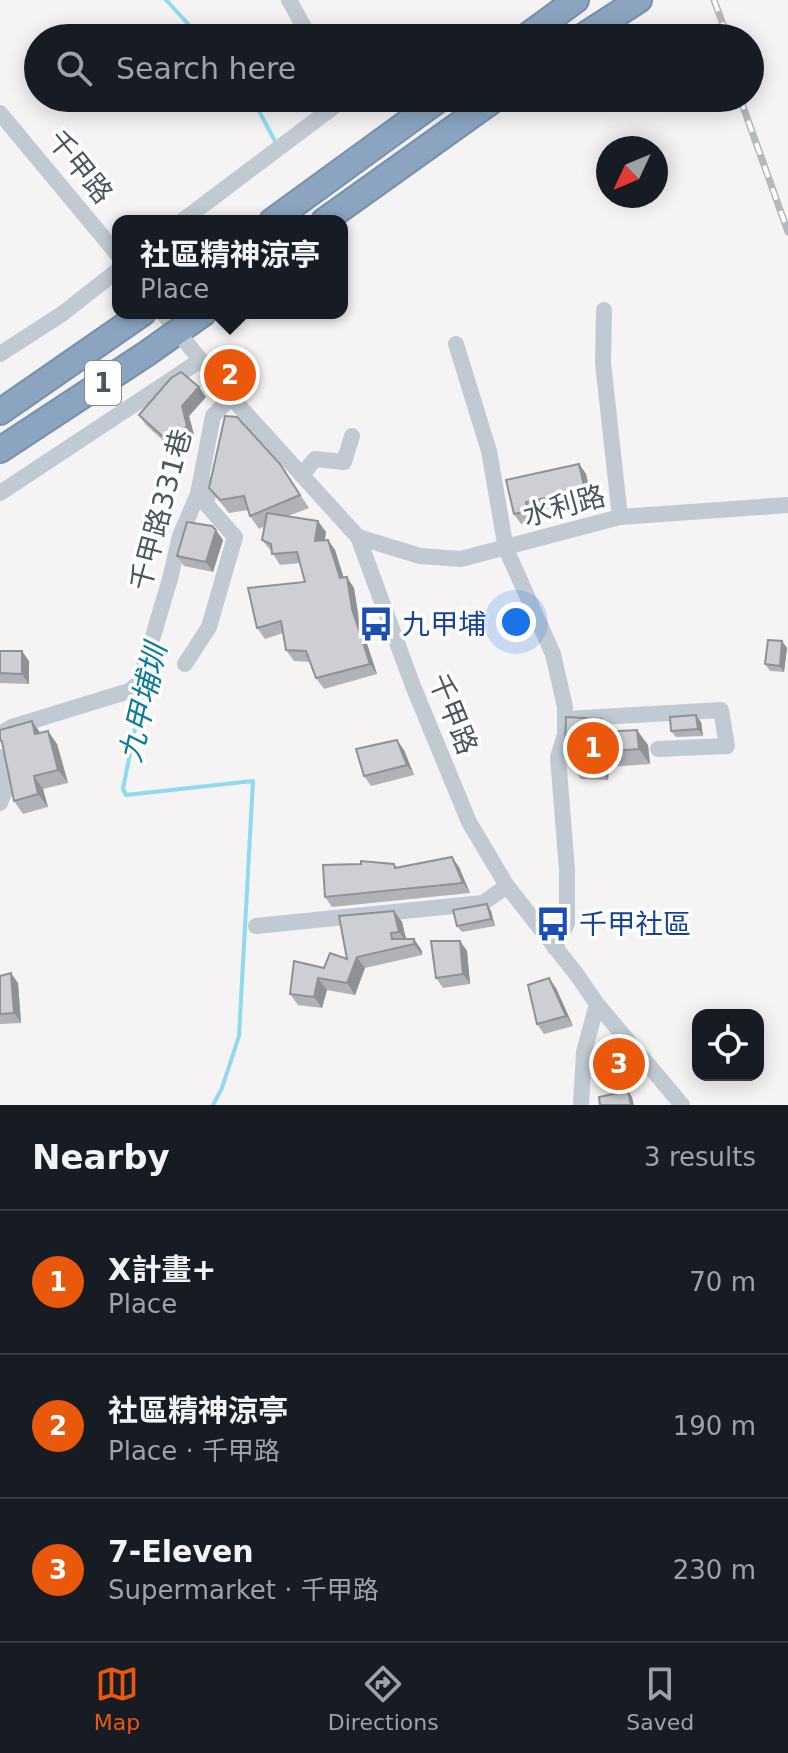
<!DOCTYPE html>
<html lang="en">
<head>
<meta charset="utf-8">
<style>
	:root { --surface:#171b24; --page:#242831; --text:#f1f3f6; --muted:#9ea1a6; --line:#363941; --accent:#ea580c }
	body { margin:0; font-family:"DejaVu Sans","Noto Sans TC",sans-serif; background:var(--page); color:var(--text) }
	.controls { position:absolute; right:24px; bottom:24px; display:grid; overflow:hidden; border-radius:16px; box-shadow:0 4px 20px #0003 }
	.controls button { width:72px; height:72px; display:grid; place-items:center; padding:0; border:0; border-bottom:2px solid var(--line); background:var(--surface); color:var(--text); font:40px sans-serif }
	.compass { position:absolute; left:596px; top:136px; width:72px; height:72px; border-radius:50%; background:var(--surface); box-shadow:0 4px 20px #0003; rotate:226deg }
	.you { position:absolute; left:516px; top:622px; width:28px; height:28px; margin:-20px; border:6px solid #fff; border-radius:50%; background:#1a73e8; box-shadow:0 0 0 12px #1a73e833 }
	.badge { display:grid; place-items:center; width:52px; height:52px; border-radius:50%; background:var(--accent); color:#fff; font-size:26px; font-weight:700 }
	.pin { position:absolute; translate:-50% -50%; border:4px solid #fff; box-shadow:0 2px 8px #0006 }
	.popup { position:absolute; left:112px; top:215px; width:236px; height:104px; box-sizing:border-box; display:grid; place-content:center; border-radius:16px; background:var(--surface); filter:drop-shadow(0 2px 6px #0005); font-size:26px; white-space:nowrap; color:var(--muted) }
	.popup b { font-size:30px; color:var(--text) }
	.popup::after { content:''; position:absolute; left:50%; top:100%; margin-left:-16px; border:16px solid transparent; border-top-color:var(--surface) }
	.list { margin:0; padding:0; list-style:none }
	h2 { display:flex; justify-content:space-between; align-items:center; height:104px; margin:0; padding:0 32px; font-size:34px }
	h2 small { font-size:26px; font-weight:400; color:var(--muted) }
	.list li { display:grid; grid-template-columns:52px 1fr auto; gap:24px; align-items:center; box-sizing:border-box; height:144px; padding:0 32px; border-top:2px solid var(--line) }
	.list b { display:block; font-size:30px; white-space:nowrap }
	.list p { margin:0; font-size:26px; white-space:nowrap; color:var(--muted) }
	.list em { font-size:26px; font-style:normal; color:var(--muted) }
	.icon { flex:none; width:44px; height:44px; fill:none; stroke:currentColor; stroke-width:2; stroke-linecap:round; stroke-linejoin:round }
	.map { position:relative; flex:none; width:788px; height:1105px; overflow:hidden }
	.search { position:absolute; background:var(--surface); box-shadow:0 4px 20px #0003; left:24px; right:24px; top:24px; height:88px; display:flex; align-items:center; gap:20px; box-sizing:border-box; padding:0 28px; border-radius:44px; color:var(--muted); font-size:30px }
	.sheet { height:536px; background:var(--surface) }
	nav { display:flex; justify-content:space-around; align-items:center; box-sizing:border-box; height:112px; border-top:2px solid var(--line); background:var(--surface); font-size:22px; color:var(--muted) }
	nav a { display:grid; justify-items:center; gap:4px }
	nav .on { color:var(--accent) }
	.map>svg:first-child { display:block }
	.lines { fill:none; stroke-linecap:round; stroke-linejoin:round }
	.stream { stroke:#90daee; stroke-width:4 }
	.minor-tunnel { stroke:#caccce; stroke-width:16; stroke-dasharray:16 8; stroke-linecap:butt }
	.highway-casing { stroke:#7690ad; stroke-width:28 }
	.minor { stroke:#c1cad2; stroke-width:16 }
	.highway { stroke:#8ba5c1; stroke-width:24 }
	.rail-casing { stroke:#b5b8bd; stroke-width:7 }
	.rail { stroke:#fff; stroke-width:4; stroke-dasharray:12; stroke-linecap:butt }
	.wall { fill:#b0b2b7 }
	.shaded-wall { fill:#909195 }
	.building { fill:#cdcfd5; stroke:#909195; stroke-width:2 }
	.labels { text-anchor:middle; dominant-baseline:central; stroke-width:7; stroke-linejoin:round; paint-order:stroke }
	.shield { fill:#fff; stroke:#808990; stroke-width:2 }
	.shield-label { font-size:26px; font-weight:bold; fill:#4a5661 }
	.street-label { font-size:28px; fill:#4a5661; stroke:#fff }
	.transit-label { font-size:28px; fill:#164399; stroke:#fff; text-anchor:start }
	.water-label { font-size:30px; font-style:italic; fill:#0c7c9b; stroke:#fff }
</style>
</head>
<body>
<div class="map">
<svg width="788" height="1105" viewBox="0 0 788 1105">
	<rect width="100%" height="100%" fill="#f5f3f3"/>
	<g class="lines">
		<path class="stream" d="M 166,0 L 201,38
			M 252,98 L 275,141
			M 143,688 L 123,789 L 126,795 L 253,781 L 239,1036 L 222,1088 L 213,1105"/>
		<path class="minor-tunnel" d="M 163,313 L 184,340"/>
		<g class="highway-casing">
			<path id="highway" d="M 524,38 L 576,0
				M 580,38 L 639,0
				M 272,221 L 441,98
				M 324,221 L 496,98
				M 0,412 L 143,313
				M 0,450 L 146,354 L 204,313"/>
		</g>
		<path class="minor" d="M 289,0 L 310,38
			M 0,113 L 118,255
			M 182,221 L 336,105 L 335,98
			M 604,310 L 603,363 L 620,517
			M 185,341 L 231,397 L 358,537 L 413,686 L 469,822 L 507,886 L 577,975 L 597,1004 L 682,1105
			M 456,344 L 489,451 L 506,549 L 553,654 L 565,707 L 565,735 L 558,757 L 567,870 L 567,923 L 555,948
			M 0,354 L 62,314 L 118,270
			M 302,475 L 315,459 L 344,462 L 352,436
			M 0,493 L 201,360
			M 358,537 L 420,556 L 461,559 L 620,517 L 788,505
			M 185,664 L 209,627 L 235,537 L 206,504 L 210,485
			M 566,719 L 721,710 L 727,746 L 658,749
			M 0,734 L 12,727 L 129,691 L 139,683 L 170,579 L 180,536 L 198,494 L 213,416 L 231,397
			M 0,757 L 5,791 L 0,803
			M 256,926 L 483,903 L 507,886
			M 581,1105 L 584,1052 L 597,1004"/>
		<use href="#highway" class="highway"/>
		<g class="rail-casing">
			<path id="rail" d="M 714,0 L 728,38
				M 740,98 L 788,232"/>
		</g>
		<use href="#rail" class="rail"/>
	</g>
	<path class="wall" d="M 206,397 L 189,416 L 194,435 L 178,454 L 146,425 L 139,415 Z
		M 280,464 L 309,508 L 288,516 L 326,532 L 325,540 L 328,540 L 335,550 L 344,578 L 354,588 L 359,620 L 377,674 L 324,689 L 316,678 L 310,662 L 294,661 L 286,650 L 283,633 L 265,639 L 257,628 L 305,582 L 300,563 L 280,565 L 272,552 L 262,540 L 265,526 L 259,529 L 250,516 L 248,510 L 229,513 L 209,488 Z
		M 579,464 L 586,474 L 592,500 L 533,512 L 534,521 L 521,524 L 514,514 L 506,480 Z
		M 223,540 L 213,572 L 184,566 L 177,556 Z
		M 787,648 L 784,672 L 770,671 L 765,664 Z
		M 0,651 L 29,661 L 29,684 L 0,683 Z
		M 601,719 L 609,732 L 648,745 L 650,764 L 609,767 L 608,780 L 581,779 L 570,763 L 571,754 L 565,746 Z
		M 701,722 L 703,736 L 676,737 L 671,731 Z
		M 40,733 L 57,744 L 68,783 L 43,789 L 48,807 L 23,814 L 14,801 Z
		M 404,750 L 414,775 L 371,786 L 364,776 Z
		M 459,867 L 470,893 L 332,907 L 325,897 L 397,868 Z
		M 487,904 L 491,911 L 495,926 L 462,932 L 457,926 Z
		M 394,911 L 402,922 L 406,939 L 414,939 L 422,951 L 422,955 L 365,968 L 355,995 L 327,990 L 322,1008 L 298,1005 L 290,994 L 324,968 L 347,959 Z
		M 460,941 L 467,951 L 470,984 L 443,988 L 436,978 Z
		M 0,976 L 18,983 L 21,1023 L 0,1024 Z
		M 556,988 L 573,1026 L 544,1034 L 537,1024 Z"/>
	<path class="shaded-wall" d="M 234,369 L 237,377 L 233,382 L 231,378 Z
		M 199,387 L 206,397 L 189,416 L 194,435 L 178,454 L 171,444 L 182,406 Z
		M 579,464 L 586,474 L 592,500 L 585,490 Z
		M 526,502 L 533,512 L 534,521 L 528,511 Z
		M 318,521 L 326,532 L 323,551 L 315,541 Z
		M 216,530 L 223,540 L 213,572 L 206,562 Z
		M 328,540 L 335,550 L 347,589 L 340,578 Z
		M 347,577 L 354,588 L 359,620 L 377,674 L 370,664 L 352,609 Z
		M 782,641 L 787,648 L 784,672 L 780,666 Z
		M 22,651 L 29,661 L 29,684 L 22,674 Z
		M 696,715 L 701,722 L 703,736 L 698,729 Z
		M 601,719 L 611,735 L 600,732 Z
		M 32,721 L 41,734 L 35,734 Z
		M 637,730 L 648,745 L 650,764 L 639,749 Z
		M 48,731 L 57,744 L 68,783 L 58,770 Z
		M 397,740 L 404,750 L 414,775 L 407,765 Z
		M 598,752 L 609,767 L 608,780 L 598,765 Z
		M 34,776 L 43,789 L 48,807 L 38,794 Z
		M 452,857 L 459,867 L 470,893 L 463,883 Z
		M 487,904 L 491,911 L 495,926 L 491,919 Z
		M 394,911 L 402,922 L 407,943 L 399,932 Z
		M 414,939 L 422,951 L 422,955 L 414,944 Z
		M 460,941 L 467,951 L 470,984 L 463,974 Z
		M 357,957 L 365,968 L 355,995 L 347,983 Z
		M 11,973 L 18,983 L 21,1023 L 14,1013 Z
		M 318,978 L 327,990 L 322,1008 L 314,997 Z
		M 549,978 L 556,988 L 573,1026 L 566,1016 Z
		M 628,1091 L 632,1097 L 634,1105 L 631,1105 Z"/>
	<path class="building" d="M 230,366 L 234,369 L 235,373 L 231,378 L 222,369 L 224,367 Z
		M 181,372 L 199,387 L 182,406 L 187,426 L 171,444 L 139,415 L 171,378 Z
		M 225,416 L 237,417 L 280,464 L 300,495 L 250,516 L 244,496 L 220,500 L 209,488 Z
		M 579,464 L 585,490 L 526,502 L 528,511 L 514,514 L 506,480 Z
		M 267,513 L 318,521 L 315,541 L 328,540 L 340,578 L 347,577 L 352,609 L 370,664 L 316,678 L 306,651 L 286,650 L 281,621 L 257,628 L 248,588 L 305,582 L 297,552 L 272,554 L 271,544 L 262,540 Z
		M 187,522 L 212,526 L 216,530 L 206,562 L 177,556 Z
		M 768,640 L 782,641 L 780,666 L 765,664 Z
		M 0,651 L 22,651 L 22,674 L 0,673 Z
		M 696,715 L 698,729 L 671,731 L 670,717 Z
		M 566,717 L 601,719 L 600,732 L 637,730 L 639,749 L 598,752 L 598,765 L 570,763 L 571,746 L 565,746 Z
		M 32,721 L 35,734 L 48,731 L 58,770 L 34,776 L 38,794 L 14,801 L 2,742 L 0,739 L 0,730 Z
		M 397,740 L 407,765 L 364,776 L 356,749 Z
		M 452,857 L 463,883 L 325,897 L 323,865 L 361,864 L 361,861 L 394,864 L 395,868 Z
		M 487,904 L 491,919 L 457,926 L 453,910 Z
		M 394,911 L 399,932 L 391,933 L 392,939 L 414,939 L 414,944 L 357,957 L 347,983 L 318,978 L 314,997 L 290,994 L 294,961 L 324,968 L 330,953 L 347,959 L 339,916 Z
		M 431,941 L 460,941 L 463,974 L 436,978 Z
		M 11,973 L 14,1013 L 0,1014 L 0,976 Z
		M 549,978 L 566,1016 L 537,1024 L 528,985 Z
		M 628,1091 L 631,1105 L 600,1105 L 599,1097 Z"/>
	<defs>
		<g id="bus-bare" transform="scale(2.76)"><path d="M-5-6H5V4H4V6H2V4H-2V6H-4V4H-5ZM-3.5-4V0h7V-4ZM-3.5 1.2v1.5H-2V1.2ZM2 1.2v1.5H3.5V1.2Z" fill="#1a4fb4" stroke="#fff" stroke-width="2.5" paint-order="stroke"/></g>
	</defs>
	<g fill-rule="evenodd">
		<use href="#bus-bare" x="376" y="624"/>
		<use href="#bus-bare" x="553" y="924"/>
	</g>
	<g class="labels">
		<rect class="shield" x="85" y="361" width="36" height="44" rx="6"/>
		<g class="shield-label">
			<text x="103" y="383">1</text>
		</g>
		<g class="street-label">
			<text transform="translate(80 167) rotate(51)">千甲路</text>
			<text transform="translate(564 506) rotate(-15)">水利路</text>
			<text transform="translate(161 510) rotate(-75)">千甲路331巷</text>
			<text transform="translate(453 714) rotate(68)">千甲路</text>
		</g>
		<g class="transit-label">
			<text x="402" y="624">九甲埔</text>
			<text x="579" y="924">千甲社區</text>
		</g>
		<g class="water-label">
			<text transform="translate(143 703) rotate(-77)">九甲埔圳</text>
		</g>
	</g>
</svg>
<div class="controls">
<button><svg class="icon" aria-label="locate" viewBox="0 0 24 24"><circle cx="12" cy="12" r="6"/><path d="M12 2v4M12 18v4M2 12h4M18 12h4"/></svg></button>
</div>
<svg class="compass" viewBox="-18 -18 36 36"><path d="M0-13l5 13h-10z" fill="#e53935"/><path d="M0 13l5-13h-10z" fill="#9ea1a6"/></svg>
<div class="you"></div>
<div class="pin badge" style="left:593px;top:748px">1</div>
<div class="pin badge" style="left:230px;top:375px">2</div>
<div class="popup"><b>社區精神涼亭</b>Place</div>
<div class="pin badge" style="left:619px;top:1064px">3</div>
<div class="search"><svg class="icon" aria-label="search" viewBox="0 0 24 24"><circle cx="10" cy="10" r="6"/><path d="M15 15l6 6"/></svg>Search here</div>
</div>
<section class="sheet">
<h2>Nearby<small>3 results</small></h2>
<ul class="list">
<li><span class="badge">1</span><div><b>X計畫+</b><p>Place</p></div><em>70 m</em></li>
<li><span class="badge">2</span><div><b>社區精神涼亭</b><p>Place · 千甲路</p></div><em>190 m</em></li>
<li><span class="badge">3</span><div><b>7-Eleven</b><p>Supermarket · 千甲路</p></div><em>230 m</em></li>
</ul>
</section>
<nav>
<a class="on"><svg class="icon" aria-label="map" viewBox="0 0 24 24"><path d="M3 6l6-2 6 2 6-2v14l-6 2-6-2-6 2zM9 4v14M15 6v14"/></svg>Map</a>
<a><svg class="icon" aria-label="directions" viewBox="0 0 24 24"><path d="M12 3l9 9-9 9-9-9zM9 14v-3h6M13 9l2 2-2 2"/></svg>Directions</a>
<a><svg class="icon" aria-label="saved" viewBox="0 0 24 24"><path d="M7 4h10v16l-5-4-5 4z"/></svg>Saved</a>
</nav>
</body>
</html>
